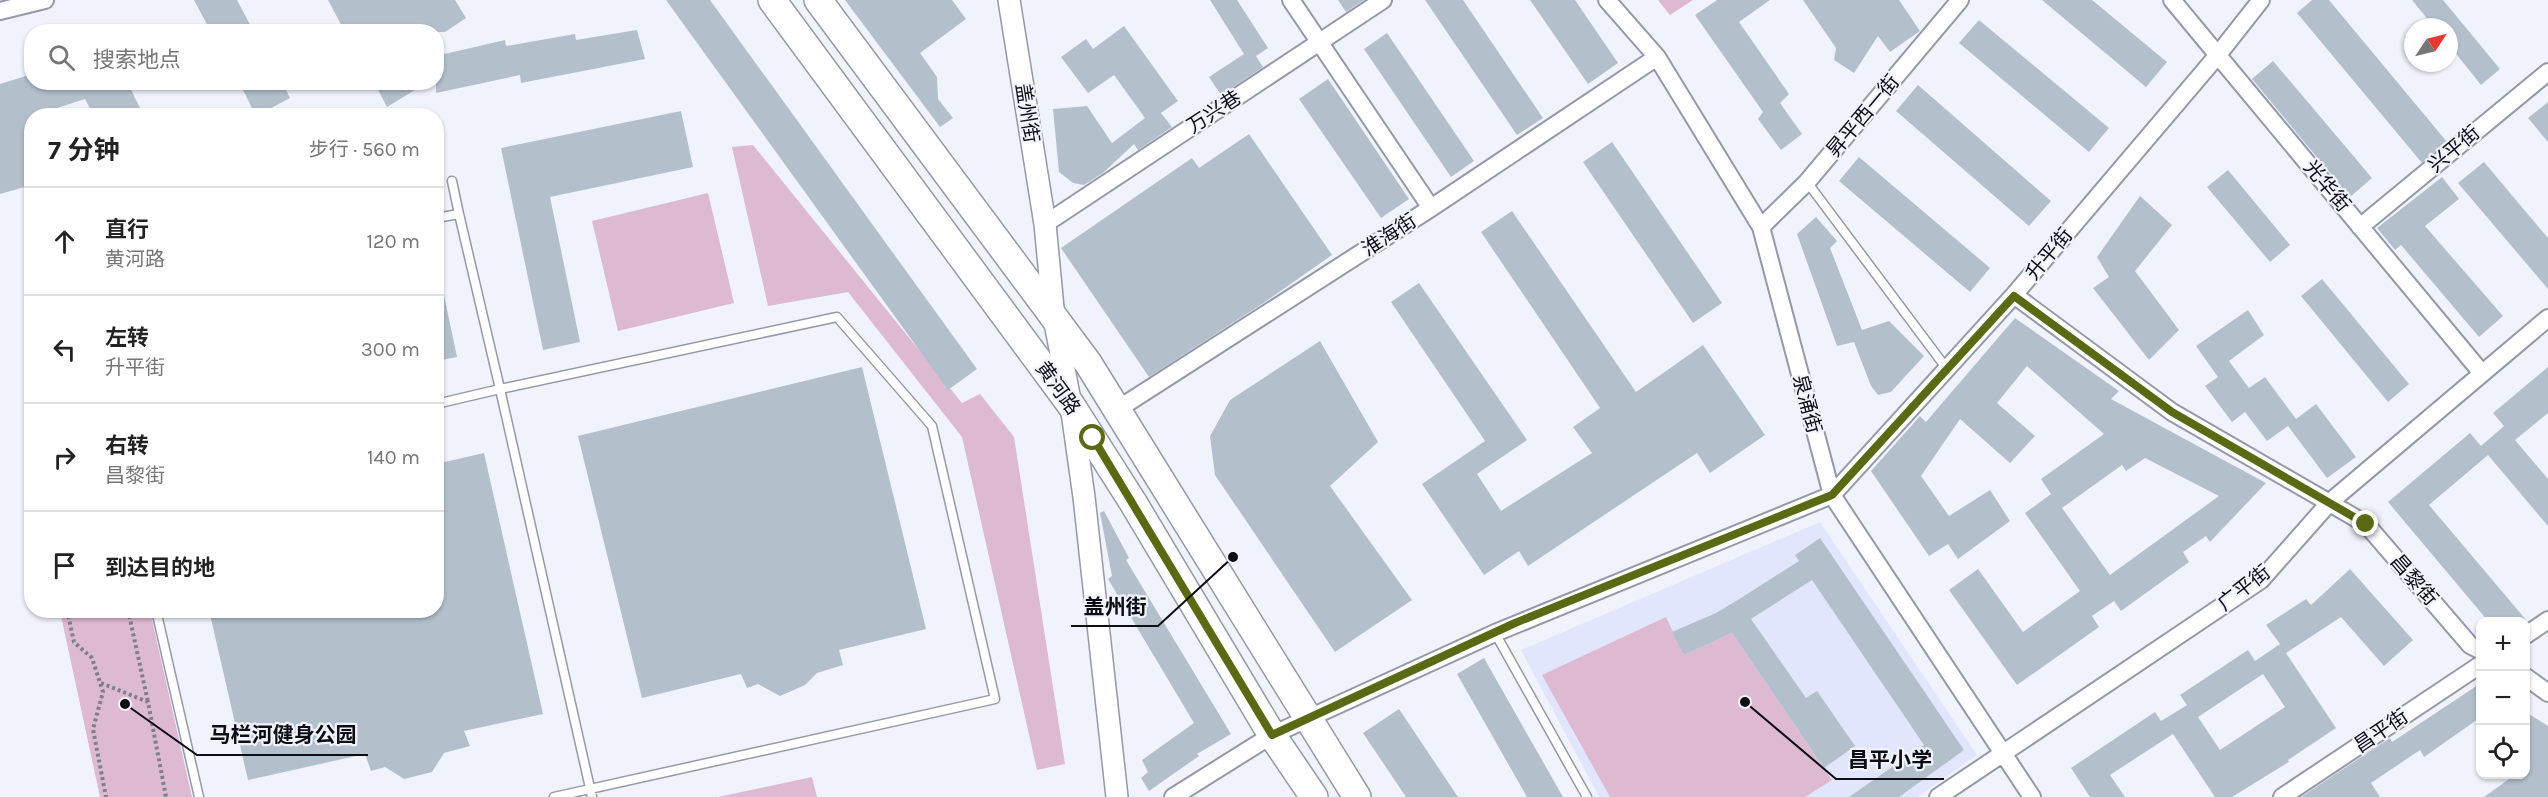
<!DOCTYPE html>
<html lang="zh">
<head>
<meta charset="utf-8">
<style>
	:root { --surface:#fff; --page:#f6f6f6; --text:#222; --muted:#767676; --line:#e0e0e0 }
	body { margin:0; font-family:Karla,"Noto Sans SC",sans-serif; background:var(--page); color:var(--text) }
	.controls { position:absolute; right:18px; bottom:18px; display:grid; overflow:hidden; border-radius:12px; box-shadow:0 2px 4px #0004 }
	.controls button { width:54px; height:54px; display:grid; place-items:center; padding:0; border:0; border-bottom:2px solid var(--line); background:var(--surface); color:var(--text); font:30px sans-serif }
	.compass { position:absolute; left:2404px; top:18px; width:54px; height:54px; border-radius:50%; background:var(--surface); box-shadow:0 2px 4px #0004; rotate:55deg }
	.stop { position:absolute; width:18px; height:18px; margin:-14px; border:4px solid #5a6913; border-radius:50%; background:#fff }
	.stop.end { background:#5a6913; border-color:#fff; box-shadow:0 2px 6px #0008 }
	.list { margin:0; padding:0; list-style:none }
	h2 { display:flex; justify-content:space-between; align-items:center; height:78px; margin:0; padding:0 24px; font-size:26px }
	h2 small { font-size:20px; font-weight:400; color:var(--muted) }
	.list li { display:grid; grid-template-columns:39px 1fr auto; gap:18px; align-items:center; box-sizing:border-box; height:108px; padding:0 24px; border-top:2px solid var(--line) }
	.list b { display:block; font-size:22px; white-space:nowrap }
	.list p { margin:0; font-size:20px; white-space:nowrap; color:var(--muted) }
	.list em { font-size:20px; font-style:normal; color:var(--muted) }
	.icon { flex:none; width:33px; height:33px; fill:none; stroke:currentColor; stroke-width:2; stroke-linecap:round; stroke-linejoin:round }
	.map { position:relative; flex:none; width:2548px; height:797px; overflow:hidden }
	.search { position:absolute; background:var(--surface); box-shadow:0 2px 4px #0004; left:24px; top:24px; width:420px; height:66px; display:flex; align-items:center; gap:15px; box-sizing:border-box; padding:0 21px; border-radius:24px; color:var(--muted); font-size:22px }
	.panel { position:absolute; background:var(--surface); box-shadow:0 2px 4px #0004; left:24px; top:108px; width:420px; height:510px; border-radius:24px }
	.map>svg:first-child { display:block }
	.built { fill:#e1e6fd }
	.green { fill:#deb9d2 }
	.building { fill:#b3c0cc; fill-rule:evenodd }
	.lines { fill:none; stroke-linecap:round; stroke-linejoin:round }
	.service-casing { stroke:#9599a7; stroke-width:11 }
	.minor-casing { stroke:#9599a7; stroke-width:20 }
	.tertiary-casing { stroke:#9599a7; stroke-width:24 }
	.primary-casing { stroke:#9599a7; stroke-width:30 }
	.path { stroke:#7e8087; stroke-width:4; stroke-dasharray:3 3; stroke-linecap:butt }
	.service { stroke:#fff; stroke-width:8 }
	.minor { stroke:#fff; stroke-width:16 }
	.tertiary { stroke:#fff; stroke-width:21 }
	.primary { stroke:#fff; stroke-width:27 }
	.route { stroke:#5a6913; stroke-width:8 }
	.labels { text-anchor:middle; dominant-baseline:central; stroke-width:4.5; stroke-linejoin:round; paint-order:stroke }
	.street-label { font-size:20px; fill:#0c0e13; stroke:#f0f3fc }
	.leader { fill:none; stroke:#0c0e13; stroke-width:2 }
	.callout-dot { fill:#0c0e13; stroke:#f0f3fc; stroke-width:2 }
	.callout-label { font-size:21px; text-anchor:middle; font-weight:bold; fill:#0c0e13; stroke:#f0f3fc; stroke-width:4.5; stroke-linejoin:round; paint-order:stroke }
</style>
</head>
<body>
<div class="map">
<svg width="2548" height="797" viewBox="0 0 2548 797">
	<rect width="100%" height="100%" fill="#f0f3fc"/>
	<path class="built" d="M 1820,522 L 1977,755 L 1917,797 L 1599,797 L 1521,650 Z"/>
	<path class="green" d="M 1658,0 L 1693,0 L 1670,15 Z
		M 753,145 L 962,403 L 980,394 L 1014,437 L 1065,764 L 1037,770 L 962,437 L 848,292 L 768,306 L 732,147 Z
		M 708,193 L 734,303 L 618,331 L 592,221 Z
		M 60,611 L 150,611 L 192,797 L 100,797 Z
		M 1666,617 L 1684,655 L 1732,633 L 1832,780 L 1805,797 L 1610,797 L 1542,675 Z
		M 812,777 L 817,797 L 718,797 Z"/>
	<path class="building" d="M 194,0 L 237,0 L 254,32 L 211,32 Z
		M 328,0 L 455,0 L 466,18 L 445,32 L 345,32 Z
		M 666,0 L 710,0 L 977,369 L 948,390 Z
		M 845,0 L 952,0 L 966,19 L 920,53 L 937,77 L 938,99 L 953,118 L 940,127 Z
		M 1210,0 L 1237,0 L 1268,48 L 1256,56 L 1263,67 L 1221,95 L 1209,77 L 1244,54 Z
		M 1338,0 L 1364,0 L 1346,12 Z
		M 1425,0 L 1463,0 L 1543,118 L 1517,135 Z
		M 1530,0 L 1575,0 L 1618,63 L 1588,84 Z
		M 1717,0 L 1770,0 L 1739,22 L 1789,94 L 1780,103 L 1802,134 L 1781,150 L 1758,119 L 1763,112 L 1695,15 Z
		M 1803,0 L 1899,0 L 1920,31 L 1890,52 L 1878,36 L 1854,73 L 1834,60 L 1836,48 Z
		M 2042,0 L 2092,0 L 2167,62 L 2146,87 Z
		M 2312,0 L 2329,0 L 2447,142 L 2422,163 L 2297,13 Z
		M 2412,0 L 2443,0 L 2500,69 L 2481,85 L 2449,45 L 2449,27 L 2434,27 Z
		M 1979,20 L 2109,128 L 2089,152 L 1959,43 Z
		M 1124,26 L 1178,101 L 1161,113 L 1172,127 L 1138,150 L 1134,144 L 1103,173 L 1084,185 L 1073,183 L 1059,172 L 1053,109 L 1087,106 L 1112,143 L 1145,118 L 1114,75 L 1088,93 L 1061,57 L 1086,39 L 1093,49 Z
		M 637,30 L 645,59 L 521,83 L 520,75 L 436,93 L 436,56 L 505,40 L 506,46 L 575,34 L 576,40 Z
		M 1387,33 L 1474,161 L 1451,177 L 1364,49 Z
		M 2273,61 L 2372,178 L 2350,197 L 2252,79 Z
		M 32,74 L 32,82 L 127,82 L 144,116 L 94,116 L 85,99 L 51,110 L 52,116 L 32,116 L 32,185 L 0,194 L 0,84 Z
		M 1328,79 L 1409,199 L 1381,218 L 1299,99 Z
		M 239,82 L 282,82 L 290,98 L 256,116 Z
		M 374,82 L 428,82 L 387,107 Z
		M 1918,85 L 2051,201 L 2029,226 L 1896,111 Z
		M 2548,102 L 2548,142 L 2528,118 Z
		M 681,111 L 693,167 L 550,197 L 580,342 L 543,350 L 501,148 Z
		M 1249,134 L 1332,255 L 1265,302 L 1149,377 L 1061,248 L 1192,158 L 1199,168 Z
		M 1612,142 L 1722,303 L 1693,323 L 1583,162 Z
		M 1859,157 L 1990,268 L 1970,292 L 1839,181 Z
		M 2484,162 L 2548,238 L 2548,289 L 2458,183 Z
		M 2228,170 L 2290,245 L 2270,262 L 2207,187 Z
		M 2442,177 L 2459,199 L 2425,226 L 2503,316 L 2479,337 L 2401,245 L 2395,250 L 2377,228 Z
		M 2140,196 L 2172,225 L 2135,271 L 2179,330 L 2149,360 L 2093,288 L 2109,277 L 2097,257 Z
		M 1512,211 L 1636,392 L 1703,345 L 1765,435 L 1710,473 L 1697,453 L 1528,566 L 1519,551 L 1484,575 L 1422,484 L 1485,441 L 1391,302 L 1419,283 L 1527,440 L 1477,474 L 1501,511 L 1592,453 L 1573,427 L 1600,408 L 1481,232 Z
		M 1816,217 L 1837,241 L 1830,248 L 1862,330 L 1889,321 L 1924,356 L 1891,392 L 1878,395 L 1871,386 L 1854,342 L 1837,346 L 1797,234 Z
		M 2322,279 L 2409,384 L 2388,402 L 2301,296 Z
		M 436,295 L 444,295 L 457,357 L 436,361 Z
		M 2248,310 L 2264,335 L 2229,361 L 2249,388 L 2265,377 L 2296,419 L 2316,404 L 2356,457 L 2327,478 L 2288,426 L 2267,441 L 2245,412 L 2232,422 L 2205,386 L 2218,377 L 2196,346 Z
		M 2015,318 L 2119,391 L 2111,399 L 2266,483 L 2210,542 L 2206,536 L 2183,552 L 2189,562 L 2121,611 L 2114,601 L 2092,616 L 2099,627 L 2017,685 L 1949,590 L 1978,569 L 2023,632 L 2080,591 L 2025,513 L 2051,494 L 2041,479 L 2104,434 L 2027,366 L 1997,403 L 2035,436 L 2010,463 L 1960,419 L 1921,476 L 1949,516 L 1990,490 L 2010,521 L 1958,559 L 1948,544 L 1929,556 L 1871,471 L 1920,416 L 1926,422 ZM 2145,458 L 2219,496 L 2110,575 L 2062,508 L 2122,465 L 2126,471 Z
		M 1320,341 L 1378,442 L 1330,486 L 1412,600 L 1335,652 L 1215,475 L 1210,436 L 1230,400 Z
		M 862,367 L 926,629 L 839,650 L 843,665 L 817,673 L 805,685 L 780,696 L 758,684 L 747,688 L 741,674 L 642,698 L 578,436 Z
		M 2548,367 L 2548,413 L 2515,440 L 2548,479 L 2548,526 L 2488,455 L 2429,505 L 2527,621 L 2488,621 L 2388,502 L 2470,433 L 2481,446 L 2504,426 L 2493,413 Z
		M 484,453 L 543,714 L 464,731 L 470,746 L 444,753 L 432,772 L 404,779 L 385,767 L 371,771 L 365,754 L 248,780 L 209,610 L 436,610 L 436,464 Z
		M 1104,511 L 1129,558 L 1126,560 L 1231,734 L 1197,754 L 1199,756 L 1149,791 L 1141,778 L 1148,772 L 1142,760 L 1194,723 L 1108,579 L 1112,576 L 1100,513 Z
		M 1820,538 L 1964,750 L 1899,797 L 1849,797 L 1924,745 L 1812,580 L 1751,619 L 1806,698 L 1817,691 L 1855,746 L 1824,768 L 1732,633 L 1684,655 L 1672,632 L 1716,613 L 1741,598 L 1799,561 L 1795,555 Z
		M 2350,569 L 2413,640 L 2384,666 L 2341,617 L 2286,653 L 2336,728 L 2288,760 L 2289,762 L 2232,797 L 2215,797 L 2173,734 L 2110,775 L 2125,797 L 2090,797 L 2071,768 L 2155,712 L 2161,721 L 2187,705 L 2180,695 L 2248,650 L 2255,661 L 2280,644 L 2266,625 L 2306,599 L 2311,605 ZM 2263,674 L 2285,707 L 2220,750 L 2198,717 Z
		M 1484,658 L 1563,797 L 1527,797 L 1457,674 Z
		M 2481,683 L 2481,717 L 2424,757 L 2420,750 L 2371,783 L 2380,797 L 2301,797 L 2390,738 L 2392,742 Z
		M 1399,709 L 1458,797 L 1406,797 L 1363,733 Z
		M 2526,712 L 2548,726 L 2548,797 L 2484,797 L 2516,774 L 2526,774 Z"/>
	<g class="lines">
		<g class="service-casing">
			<path id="service" d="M 452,181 L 459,214
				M 1807,182 L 1947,369
				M 436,218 L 459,214 L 500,389 L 837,317 L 932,426 L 995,699 L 554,797
				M 436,404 L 500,389 L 592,797
				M 156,610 L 199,797
				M 1495,633 L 1587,797"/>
		</g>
		<g class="minor-casing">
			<path id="minor" d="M 1291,0 L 1431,208
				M 1607,0 L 1657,57 L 1761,227 L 1832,495 L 2032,797
				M 2172,0 L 2481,372
				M 0,11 L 45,0
				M 1045,224 L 1383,0
				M 1761,227 L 1807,182 L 1960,0
				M 2360,227 L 2548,72
				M 2014,295 L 2172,412 L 2366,524 L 2470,645 L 2480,650
				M 1118,409 L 1431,208 L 1657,57
				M 2526,635 L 2548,620
				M 2526,677 L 2548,693
				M 1173,797 L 1272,735 L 1495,633 L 1832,495 L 2014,295 L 2217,56 L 2261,0
				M 1938,797 L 2261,580 L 2330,502 L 2548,318
				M 2282,797 L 2480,665"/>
		</g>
		<g class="tertiary-casing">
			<path id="tertiary" d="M 1009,0 L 1045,224 L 1054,318 L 1071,405 L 1084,497 L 1117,797"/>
		</g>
		<g class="primary-casing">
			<path id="primary" d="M 772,0 L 1071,405 L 1134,504 L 1272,735 L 1314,797
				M 818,0 L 1088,363 L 1357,797"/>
		</g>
		<path class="path" d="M 67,610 L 74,642 L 92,658 L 103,692 L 93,729 L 106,797
			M 128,610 L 148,702
			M 101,683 L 148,702 L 166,797"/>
		<use href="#service" class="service"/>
		<use href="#minor" class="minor"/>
		<use href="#tertiary" class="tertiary"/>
		<use href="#primary" class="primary"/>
	</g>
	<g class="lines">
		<path class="route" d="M 1093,438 L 1272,735 L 1515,623 L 1832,495 L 2014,296 L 2172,412 L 2366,524"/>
	</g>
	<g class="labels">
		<g class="street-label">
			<text transform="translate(1214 112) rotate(-33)">万兴巷</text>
			<text transform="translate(1027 113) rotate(81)">盖州街</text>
			<text transform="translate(1863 116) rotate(-50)">昇平西一街</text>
			<text transform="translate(2454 149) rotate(-40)">兴平街</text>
			<text transform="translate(2327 186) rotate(50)">光华街</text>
			<text transform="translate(1389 235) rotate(-33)">淮海街</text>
			<text transform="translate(2049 254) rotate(-50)">升平街</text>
			<text transform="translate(1058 388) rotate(54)">黄河路</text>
			<text transform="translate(1807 404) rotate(75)">泉涌街</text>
			<text transform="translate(2414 580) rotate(49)">昌黎街</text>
			<text transform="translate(2244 588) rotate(-38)">广平街</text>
			<text transform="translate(2381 731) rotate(-34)">昌平街</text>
		</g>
	</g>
	<path class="leader" d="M1233 557L1158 626H1071M125 704L197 755H368M1745 702L1836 779H1944"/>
	<g class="callout-dot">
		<circle cx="1233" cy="557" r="6"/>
		<circle cx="125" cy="704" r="6"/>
		<circle cx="1745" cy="702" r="6"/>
	</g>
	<g class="callout-label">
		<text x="1115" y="614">盖州街</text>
		<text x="283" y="742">马栏河健身公园</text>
		<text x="1890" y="767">昌平小学</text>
	</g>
</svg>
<div class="controls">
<button>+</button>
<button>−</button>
<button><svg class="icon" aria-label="locate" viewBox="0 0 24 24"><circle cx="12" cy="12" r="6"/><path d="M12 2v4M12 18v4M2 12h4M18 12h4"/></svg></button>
</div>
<svg class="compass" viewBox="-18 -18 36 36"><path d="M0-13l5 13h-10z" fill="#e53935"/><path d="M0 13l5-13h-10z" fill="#767676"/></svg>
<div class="stop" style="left:1093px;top:438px"></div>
<div class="stop end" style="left:2366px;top:524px"></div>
<div class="search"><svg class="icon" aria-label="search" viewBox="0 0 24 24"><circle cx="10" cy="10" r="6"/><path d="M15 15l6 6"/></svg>搜索地点</div>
<section class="panel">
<h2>7 分钟<small>步行 · 560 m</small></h2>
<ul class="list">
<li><svg class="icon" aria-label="ahead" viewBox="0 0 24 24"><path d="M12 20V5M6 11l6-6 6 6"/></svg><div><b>直行</b><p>黄河路</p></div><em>120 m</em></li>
<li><svg class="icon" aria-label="left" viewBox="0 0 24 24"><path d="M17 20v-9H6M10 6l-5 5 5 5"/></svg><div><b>左转</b><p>升平街</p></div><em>300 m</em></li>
<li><svg class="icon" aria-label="right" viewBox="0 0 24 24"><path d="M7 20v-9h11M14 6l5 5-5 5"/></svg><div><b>右转</b><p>昌黎街</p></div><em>140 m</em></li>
<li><svg class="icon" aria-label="arrive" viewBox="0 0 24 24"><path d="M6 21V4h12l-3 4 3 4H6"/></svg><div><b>到达目的地</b></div></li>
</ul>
</section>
</div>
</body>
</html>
